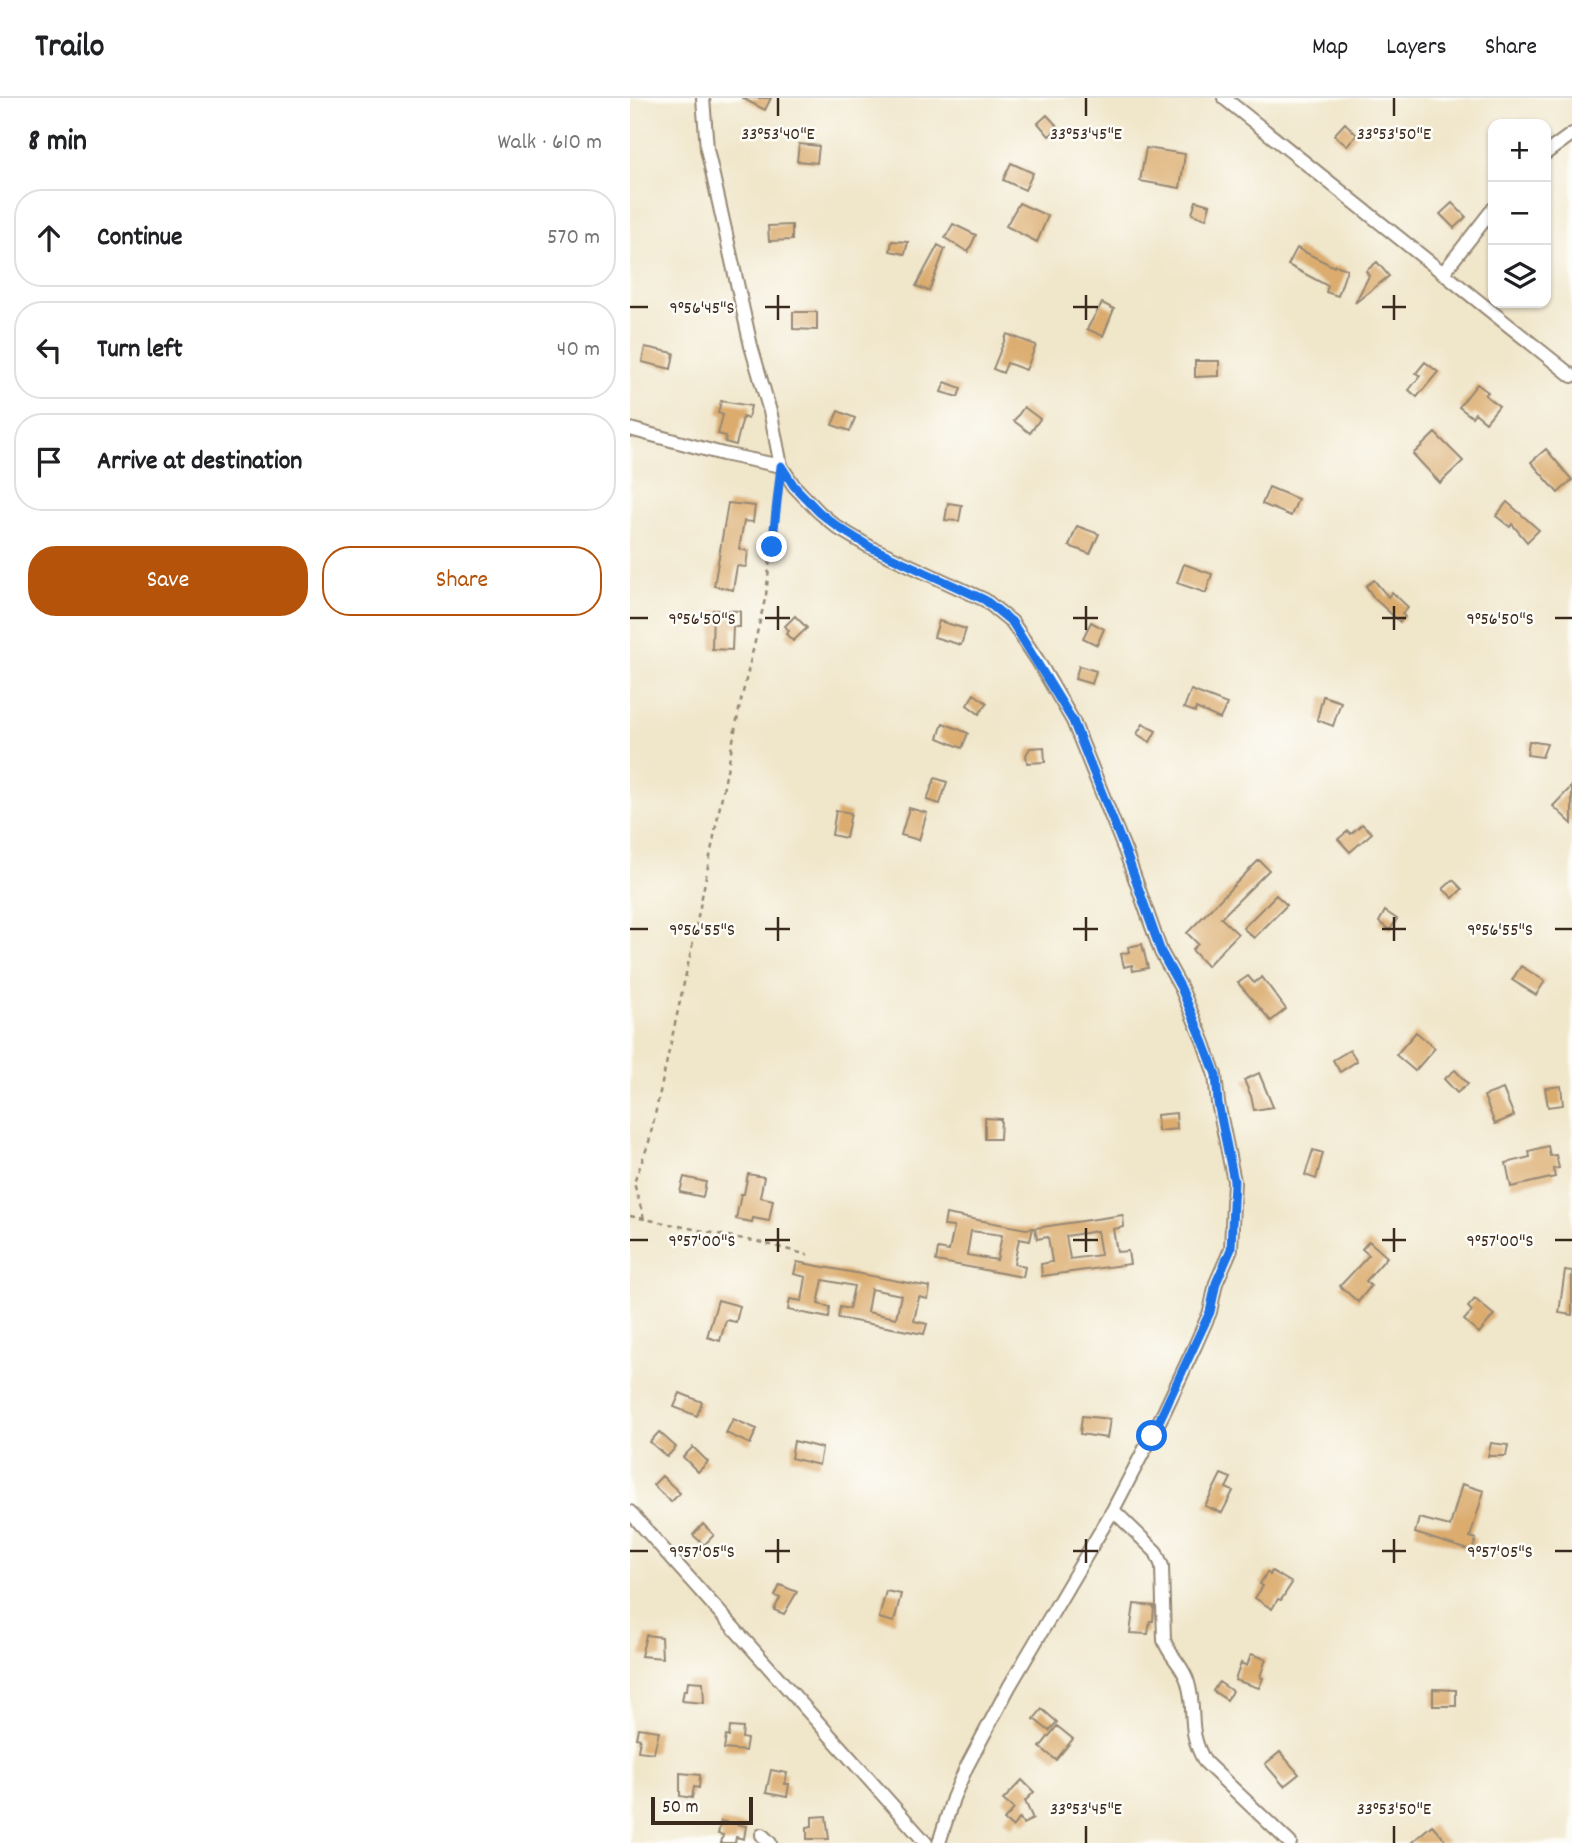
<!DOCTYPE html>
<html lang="en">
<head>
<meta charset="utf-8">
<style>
	:root { --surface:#fff; --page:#f2f2f2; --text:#202124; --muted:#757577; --line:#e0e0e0; --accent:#b45309 }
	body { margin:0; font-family:Dekko,sans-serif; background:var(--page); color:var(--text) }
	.controls { position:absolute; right:21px; top:21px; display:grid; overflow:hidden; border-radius:14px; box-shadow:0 2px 5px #0004 }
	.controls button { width:63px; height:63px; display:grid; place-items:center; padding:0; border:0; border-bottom:2px solid var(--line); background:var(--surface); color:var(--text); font:35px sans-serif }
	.scale { position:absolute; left:21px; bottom:18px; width:102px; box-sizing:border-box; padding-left:7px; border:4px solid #3b2a1e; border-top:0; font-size:19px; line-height:24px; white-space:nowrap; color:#3b2a1e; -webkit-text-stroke:5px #fdfcf7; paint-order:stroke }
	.stop { position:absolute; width:21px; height:21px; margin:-16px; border:5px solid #1a73e8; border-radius:50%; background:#fff }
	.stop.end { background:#1a73e8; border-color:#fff; box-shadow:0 2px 7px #0008 }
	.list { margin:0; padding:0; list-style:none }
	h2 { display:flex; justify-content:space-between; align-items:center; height:91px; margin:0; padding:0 28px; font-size:30px }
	h2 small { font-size:23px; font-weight:400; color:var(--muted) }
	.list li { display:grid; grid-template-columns:46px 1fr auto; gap:21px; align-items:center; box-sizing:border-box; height:98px; margin:0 14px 14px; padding:0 14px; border:2px solid var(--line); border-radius:28px }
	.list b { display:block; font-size:26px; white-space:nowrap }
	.list em { font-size:23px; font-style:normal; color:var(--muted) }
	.actions { display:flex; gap:14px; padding:21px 28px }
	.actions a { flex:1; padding:16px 0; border:2px solid var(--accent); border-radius:28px; text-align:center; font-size:24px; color:var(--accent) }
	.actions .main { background:var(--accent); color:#fff }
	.icon { flex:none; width:38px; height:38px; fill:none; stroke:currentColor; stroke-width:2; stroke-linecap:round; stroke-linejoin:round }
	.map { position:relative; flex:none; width:942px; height:1745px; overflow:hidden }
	header { display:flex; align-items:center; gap:42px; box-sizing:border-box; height:98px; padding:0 35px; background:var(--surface); border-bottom:2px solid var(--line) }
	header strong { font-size:33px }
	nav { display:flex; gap:38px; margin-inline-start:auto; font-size:24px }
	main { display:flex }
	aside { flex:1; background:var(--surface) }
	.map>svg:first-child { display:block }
	.building { fill:#dbac6e; fill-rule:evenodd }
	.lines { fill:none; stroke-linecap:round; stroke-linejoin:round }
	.minor-casing { stroke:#968874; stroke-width:16 }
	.path { stroke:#968874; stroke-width:2.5; stroke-dasharray:5 5; stroke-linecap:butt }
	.minor { stroke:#fff; stroke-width:12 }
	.route { stroke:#1a73e8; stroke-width:9 }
	.ticks { fill:none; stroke:#3b2a1e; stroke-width:2.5 }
	.ticks-label { font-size:18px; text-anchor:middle; fill:#3b2a1e; stroke:#fdfcf7; stroke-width:5; stroke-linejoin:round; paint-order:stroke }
</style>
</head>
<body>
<header>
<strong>Trailo</strong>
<nav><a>Map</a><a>Layers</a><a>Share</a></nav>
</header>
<main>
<aside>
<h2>8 min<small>Walk · 610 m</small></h2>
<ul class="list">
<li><svg class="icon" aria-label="ahead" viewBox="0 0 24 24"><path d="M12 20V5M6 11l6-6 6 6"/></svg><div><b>Continue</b></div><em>570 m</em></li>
<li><svg class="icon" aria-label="left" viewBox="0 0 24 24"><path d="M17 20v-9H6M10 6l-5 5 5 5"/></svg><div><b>Turn left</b></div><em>40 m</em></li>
<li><svg class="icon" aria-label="arrive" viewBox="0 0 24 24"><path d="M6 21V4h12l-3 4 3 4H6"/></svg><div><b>Arrive at destination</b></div></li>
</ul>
<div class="actions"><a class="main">Save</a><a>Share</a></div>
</aside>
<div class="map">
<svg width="942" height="1745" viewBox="0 0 942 1745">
	<rect width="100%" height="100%" fill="#fdfcf7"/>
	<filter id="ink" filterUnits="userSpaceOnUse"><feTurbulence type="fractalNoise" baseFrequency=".0143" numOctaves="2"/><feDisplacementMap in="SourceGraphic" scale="14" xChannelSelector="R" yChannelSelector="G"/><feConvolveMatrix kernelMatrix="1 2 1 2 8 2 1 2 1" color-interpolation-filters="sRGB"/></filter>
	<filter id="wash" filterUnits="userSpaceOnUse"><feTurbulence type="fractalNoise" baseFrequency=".00686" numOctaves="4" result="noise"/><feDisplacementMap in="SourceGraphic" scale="28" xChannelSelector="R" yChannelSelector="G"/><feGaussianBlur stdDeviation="1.57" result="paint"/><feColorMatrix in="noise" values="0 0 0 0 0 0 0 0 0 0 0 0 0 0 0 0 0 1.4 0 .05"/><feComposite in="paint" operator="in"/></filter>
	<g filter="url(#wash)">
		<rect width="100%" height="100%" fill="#f0e6ca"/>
		<g id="blocks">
			<path class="building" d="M 112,0 L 141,0 L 135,12 Z
				M 417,17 L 429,30 L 419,38 L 408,25 Z
				M 715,25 L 727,37 L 717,48 L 704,37 Z
				M 169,46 L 189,48 L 187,65 L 167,63 Z
				M 516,50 L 555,56 L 550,90 L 510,83 Z
				M 381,65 L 403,75 L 395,92 L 373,82 Z
				M 566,103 L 580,107 L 576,121 L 562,116 Z
				M 389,105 L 418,118 L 407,144 L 376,128 Z
				M 822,105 L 836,119 L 824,130 L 810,116 Z
				M 323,126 L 346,137 L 338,154 L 315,140 Z
				M 162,127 L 162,142 L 139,143 L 138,128 Z
				M 262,143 L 278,144 L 275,156 L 260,153 Z
				M 308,147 L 315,151 L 299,193 L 286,188 Z
				M 667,150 L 704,169 L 705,167 L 717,171 L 708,198 L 696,194 L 698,188 L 658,167 Z
				M 747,164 L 759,178 L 725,205 L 739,178 L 736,173 Z
				M 472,205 L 484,211 L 473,238 L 457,231 Z
				M 163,214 L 187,214 L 187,232 L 163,231 Z
				M 377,236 L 406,247 L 396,272 L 377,265 L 373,275 L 363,271 Z
				M 15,249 L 44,255 L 41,271 L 12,264 Z
				M 565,263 L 589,263 L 589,278 L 565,279 Z
				M 795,264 L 808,274 L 787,299 L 779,292 L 790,278 L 786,275 Z
				M 315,284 L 331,290 L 328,299 L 311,294 Z
				M 847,286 L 858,294 L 855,297 L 869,308 L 856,324 L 845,315 L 842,319 L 829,309 Z
				M 91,303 L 121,308 L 118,321 L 113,319 L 106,347 L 95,344 L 96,338 L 88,336 L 93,317 L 88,315 Z
				M 394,309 L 410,321 L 400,335 L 384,323 Z
				M 208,313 L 225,320 L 220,333 L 202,327 Z
				M 805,335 L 833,363 L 810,385 L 783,356 Z
				M 916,351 L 942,382 L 928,395 L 901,364 Z
				M 639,389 L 668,401 L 661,418 L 632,406 Z
				M 877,404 L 909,432 L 897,444 L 882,426 L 880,429 L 866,418 Z
				M 98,405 L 125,408 L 123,424 L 114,423 L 109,451 L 118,453 L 116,469 L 107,468 L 103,492 L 84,488 Z
				M 318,405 L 332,407 L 329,423 L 315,422 Z
				M 447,428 L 469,436 L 460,456 L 439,448 Z
				M 554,466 L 582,476 L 576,495 L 547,485 Z
				M 744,482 L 758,499 L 762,494 L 778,509 L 772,516 L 775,519 L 770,524 L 744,500 L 736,488 Z
				M 83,512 L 110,513 L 110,529 L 103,529 L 102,552 L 82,551 Z
				M 165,518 L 177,530 L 163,543 L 156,536 L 159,533 L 155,528 Z
				M 309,523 L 336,531 L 331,547 L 304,539 Z
				M 461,524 L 474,531 L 467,547 L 453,540 Z
				M 449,568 L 466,573 L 462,586 L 445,581 Z
				M 561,592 L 597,606 L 590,621 L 566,610 L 565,614 L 554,610 Z
				M 344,596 L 357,605 L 349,616 L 337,607 Z
				M 693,598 L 711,604 L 703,628 L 687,622 Z
				M 313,625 L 338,635 L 332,650 L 308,640 Z
				M 513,626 L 526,633 L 520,644 L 507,636 Z
				M 899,643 L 917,646 L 912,659 L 897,657 Z
				M 414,649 L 415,664 L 397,665 L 396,657 L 400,650 Z
				M 305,680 L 317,684 L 310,706 L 297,702 Z
				M 942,688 L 942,726 L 923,708 Z
				M 279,710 L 297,715 L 289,742 L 271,737 Z
				M 206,712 L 221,715 L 216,740 L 202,737 Z
				M 732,726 L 742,735 L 720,754 L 708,741 L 718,733 L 721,736 Z
				M 629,762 L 639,772 L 591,820 L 608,836 L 577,868 L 562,852 L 568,846 L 557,835 Z
				M 823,782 L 832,791 L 823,800 L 813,791 Z
				M 646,797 L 657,807 L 624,840 L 613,830 Z
				M 755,813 L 767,821 L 760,832 L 749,824 Z
				M 512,846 L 518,870 L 503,873 L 502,867 L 494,869 L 491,856 L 499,854 L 498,849 Z
				M 891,868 L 915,883 L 906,897 L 882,882 Z
				M 618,878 L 624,885 L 632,879 L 656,911 L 641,923 L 608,885 Z
				M 786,934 L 805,950 L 785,973 L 766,957 Z
				M 720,952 L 727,963 L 710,974 L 703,962 Z
				M 825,972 L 838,986 L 827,995 L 814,981 Z
				M 629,975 L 643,1009 L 624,1012 L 621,998 L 614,982 Z
				M 931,988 L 933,1007 L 918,1009 L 915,990 Z
				M 873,991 L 884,1018 L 865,1026 L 854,998 Z
				M 546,1015 L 547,1031 L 528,1033 L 527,1017 Z
				M 355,1020 L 371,1021 L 370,1041 L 355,1041 Z
				M 918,1048 L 920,1058 L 926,1057 L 929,1070 L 923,1071 L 925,1079 L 881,1089 L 876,1065 L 900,1059 L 899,1053 Z
				M 683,1052 L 693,1055 L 686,1081 L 675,1077 Z
				M 118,1076 L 134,1079 L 130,1099 L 143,1102 L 139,1123 L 123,1120 L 122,1124 L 106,1121 L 111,1096 L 114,1096 Z
				M 54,1079 L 76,1084 L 73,1099 L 50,1094 Z
				M 316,1116 L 396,1131 L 403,1130 L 400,1143 L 389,1141 L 384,1166 L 395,1169 L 393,1179 L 306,1163 L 308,1151 L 319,1153 L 324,1129 L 314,1128 ZM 341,1133 L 372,1137 L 367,1162 L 337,1157 Z
				M 493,1117 L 494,1129 L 483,1131 L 487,1154 L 498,1153 L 500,1166 L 412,1178 L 411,1166 L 422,1164 L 418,1139 L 407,1141 L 405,1130 ZM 467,1133 L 471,1157 L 440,1161 L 436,1138 Z
				M 739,1143 L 757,1159 L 736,1183 L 741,1188 L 728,1204 L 710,1188 L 739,1157 L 732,1151 Z
				M 167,1164 L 300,1189 L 298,1201 L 289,1199 L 284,1223 L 297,1226 L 294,1236 L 208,1220 L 210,1209 L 219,1211 L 224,1188 L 193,1182 L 188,1206 L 200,1209 L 199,1220 L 158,1212 L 160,1201 L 172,1203 L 176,1179 L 164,1176 ZM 241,1191 L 271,1197 L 266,1220 L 237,1214 Z
				M 935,1172 L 942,1173 L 942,1217 L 929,1215 Z
				M 845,1201 L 864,1217 L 849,1235 L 834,1222 L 842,1213 L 838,1209 Z
				M 88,1202 L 110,1208 L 106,1224 L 96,1222 L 90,1243 L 77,1239 Z
				M 50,1295 L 72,1304 L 67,1318 L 44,1309 Z
				M 452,1318 L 480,1321 L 477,1340 L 450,1336 Z
				M 103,1321 L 127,1331 L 120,1346 L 96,1335 Z
				M 29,1334 L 46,1349 L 37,1359 L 20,1344 Z
				M 164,1343 L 192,1350 L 189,1367 L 161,1360 Z
				M 861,1345 L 878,1347 L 876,1358 L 858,1358 Z
				M 63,1349 L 78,1364 L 68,1374 L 53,1359 Z
				M 591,1376 L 601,1380 L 596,1390 L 603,1393 L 592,1415 L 575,1408 Z
				M 32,1378 L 50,1395 L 41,1404 L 23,1387 Z
				M 832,1386 L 854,1393 L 840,1439 L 846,1441 L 842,1453 L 785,1435 L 789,1420 L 820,1428 Z
				M 73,1426 L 84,1437 L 74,1447 L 63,1437 Z
				M 642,1473 L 662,1485 L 651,1502 L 648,1501 L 642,1511 L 625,1500 L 633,1488 L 630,1486 L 637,1474 L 640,1477 Z
				M 150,1487 L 167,1494 L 154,1516 L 144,1512 L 150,1500 L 145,1498 Z
				M 256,1493 L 271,1496 L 264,1524 L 249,1520 Z
				M 504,1506 L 524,1508 L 523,1523 L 520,1523 L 518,1536 L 500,1535 Z
				M 16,1537 L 31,1539 L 32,1560 L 11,1558 Z
				M 621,1556 L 636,1561 L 630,1579 L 633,1580 L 629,1590 L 605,1582 L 611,1565 L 617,1568 Z
				M 58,1583 L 73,1584 L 74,1605 L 52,1603 L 54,1592 L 57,1592 Z
				M 589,1584 L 602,1593 L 597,1602 L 583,1593 Z
				M 803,1591 L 826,1592 L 826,1608 L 803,1608 Z
				M 412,1611 L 427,1624 L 419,1633 L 404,1621 Z
				M 427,1628 L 443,1641 L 426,1662 L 410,1649 Z
				M 100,1629 L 113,1630 L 112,1640 L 117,1641 L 115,1653 L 94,1651 L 96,1638 L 99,1639 Z
				M 8,1630 L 29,1633 L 24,1655 L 8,1653 L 10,1641 L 6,1640 Z
				M 650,1654 L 669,1676 L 654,1688 L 635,1666 Z
				M 141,1672 L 157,1675 L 155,1686 L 159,1686 L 157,1699 L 136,1695 Z
				M 50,1675 L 70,1677 L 69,1690 L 64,1689 L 62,1700 L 50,1698 Z
				M 392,1682 L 404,1694 L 395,1703 L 403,1721 L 393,1726 L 390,1720 L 382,1729 L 374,1722 L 384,1711 L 373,1702 Z
				M 196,1718 L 199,1741 L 177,1741 L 177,1729 L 182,1728 L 182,1719 Z
				M 91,1723 L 116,1728 L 114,1741 L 106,1739 L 105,1745 L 91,1745 L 93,1737 L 88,1736 Z
				M 802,1727 L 818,1745 L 781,1745 Z"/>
		</g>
	</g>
	<g filter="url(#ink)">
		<use href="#blocks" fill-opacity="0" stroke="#968874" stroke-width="2"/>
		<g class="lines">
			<g class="minor-casing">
				<path id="minor" d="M 73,0 L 77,51 L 121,248 L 141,317 L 151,368 L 164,388 L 189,414 L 208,430 L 240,449 L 355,502 L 382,524 L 408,563 L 443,623 L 496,755 L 531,854 L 551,890 L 574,945 L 585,977 L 588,1005 L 604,1083 L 601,1151 L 586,1185 L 580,1214 L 565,1248 L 534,1314 L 483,1412 L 379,1589 L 336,1670 L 323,1700 L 309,1745
					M 594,0 L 942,278
					M 916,55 L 942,36
					M 813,175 L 863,111
					M 0,331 L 93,356 L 151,368
					M 483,1412 L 526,1454 L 532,1468 L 534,1542 C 539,1558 554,1568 558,1585 C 567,1616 556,1631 575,1664 L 660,1745
					M 0,1414 L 296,1745
					M 132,1737 L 140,1745"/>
			</g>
			<path class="path" d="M 0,1118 L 133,1145 L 178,1157
				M 14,1121 L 4,1085 L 19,1044 L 63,844 L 110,607 L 136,497 L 148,389"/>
			<use href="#minor" class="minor"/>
		</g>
	</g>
	<g class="lines" filter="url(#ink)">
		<path class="route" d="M 142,449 L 151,368 L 164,388 L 189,414 L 208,429 L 240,449 L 355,502 L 382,524 L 443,623 L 496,755 L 531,854 L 551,890 L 574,945 L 586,977 L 588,1005 L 604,1083 L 601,1151 L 586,1185 L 580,1214 L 522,1338"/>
	</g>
	<path class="ticks" d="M 148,0 L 148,18M 456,0 L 456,18M 764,0 L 764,18M 148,197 L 148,222M 456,197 L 456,222M 764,197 L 764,222M 0,209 L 18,209M 135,209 L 160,209M 443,209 L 468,209M 752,209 L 776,209M 148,508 L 148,532M 456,508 L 456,532M 764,508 L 764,532M 0,520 L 18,520M 135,520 L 160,520M 443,520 L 468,520M 752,520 L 776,520M 925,520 L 942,520M 148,819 L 148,843M 456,819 L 456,843M 764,819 L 764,843M 0,831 L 18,831M 135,831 L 160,831M 443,831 L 468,831M 752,831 L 776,831M 925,831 L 942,831M 148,1130 L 148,1154M 456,1130 L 456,1154M 764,1130 L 764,1154M 0,1142 L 18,1142M 135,1142 L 160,1142M 443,1142 L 468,1142M 752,1142 L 776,1142M 925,1142 L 942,1142M 148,1441 L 148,1465M 456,1441 L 456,1465M 764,1441 L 764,1465M 0,1453 L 18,1453M 135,1453 L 160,1453M 443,1453 L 468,1453M 752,1453 L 776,1453M 925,1453 L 942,1453M 456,1728 L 456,1745M 764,1728 L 764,1745"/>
	<g class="ticks-label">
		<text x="148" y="41">33°53'40"E</text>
		<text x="456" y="41">33°53'45"E</text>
		<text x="764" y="41">33°53'50"E</text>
		<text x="72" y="215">9°56'45"S</text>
		<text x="72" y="526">9°56'50"S</text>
		<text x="870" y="526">9°56'50"S</text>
		<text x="72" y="837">9°56'55"S</text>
		<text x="870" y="837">9°56'55"S</text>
		<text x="72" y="1148">9°57'00"S</text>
		<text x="870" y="1148">9°57'00"S</text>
		<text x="72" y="1459">9°57'05"S</text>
		<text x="870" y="1459">9°57'05"S</text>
		<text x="456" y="1716">33°53'45"E</text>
		<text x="764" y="1716">33°53'50"E</text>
	</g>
</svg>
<div class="controls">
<button>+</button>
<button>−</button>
<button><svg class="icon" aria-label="layers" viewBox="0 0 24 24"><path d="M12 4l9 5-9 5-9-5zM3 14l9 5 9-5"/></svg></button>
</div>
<div class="scale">50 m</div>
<div class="stop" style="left:522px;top:1338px"></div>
<div class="stop end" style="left:142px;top:449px"></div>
</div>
</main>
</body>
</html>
